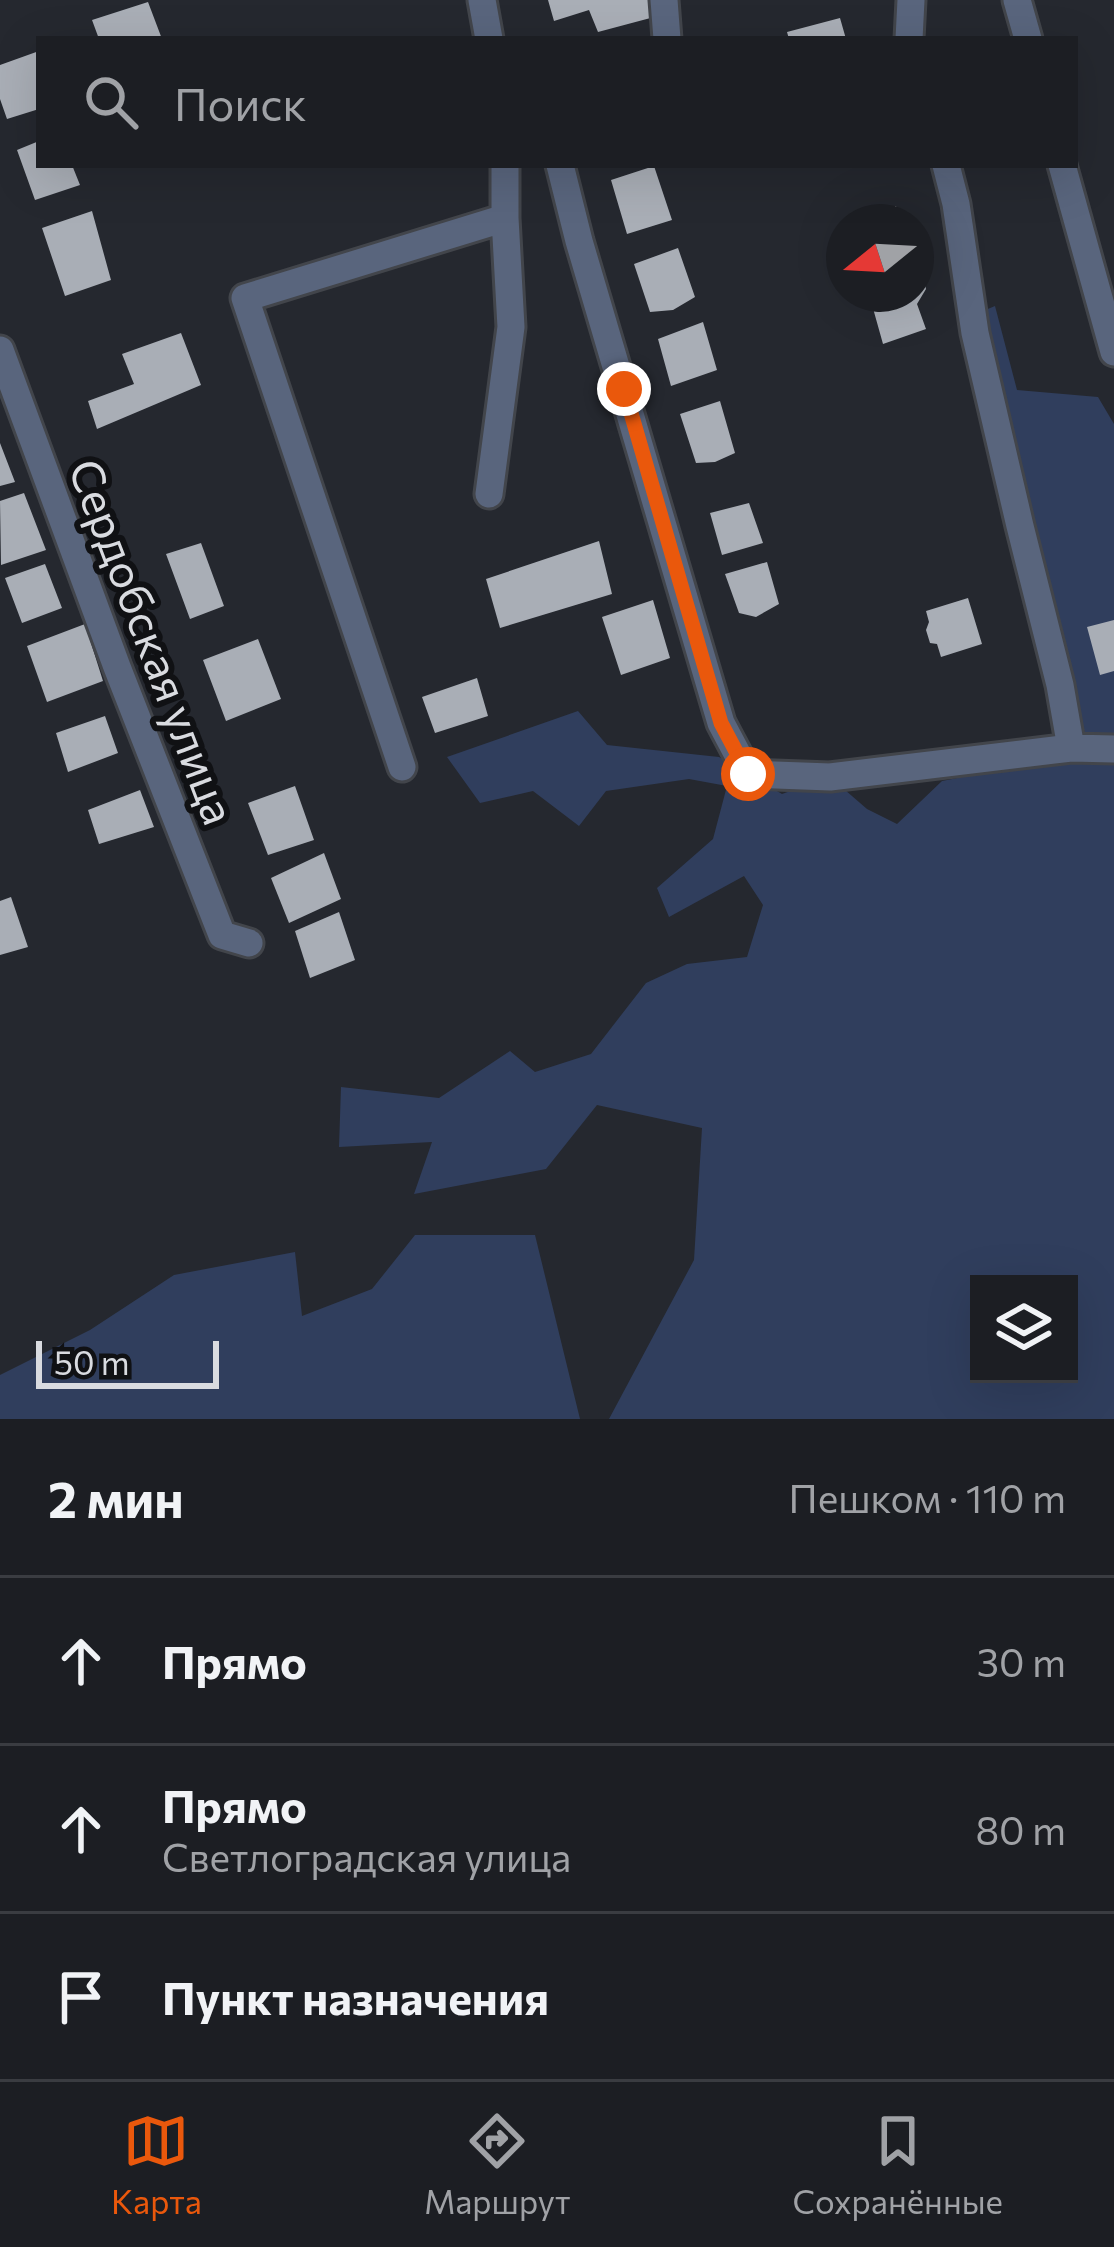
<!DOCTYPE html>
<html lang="ru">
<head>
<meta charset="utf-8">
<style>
	:root { --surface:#1c1e23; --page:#292b30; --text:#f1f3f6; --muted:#a0a2a6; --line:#3a3c41; --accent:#ea580c }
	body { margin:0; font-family:Commissioner,sans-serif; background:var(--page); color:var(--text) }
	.controls { position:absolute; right:36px; bottom:36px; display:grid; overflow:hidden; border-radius:0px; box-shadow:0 12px 48px #0002 }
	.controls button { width:108px; height:108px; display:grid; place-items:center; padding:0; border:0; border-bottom:3px solid var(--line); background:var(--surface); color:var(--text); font:60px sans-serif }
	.compass { position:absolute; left:826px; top:204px; width:108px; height:108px; border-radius:50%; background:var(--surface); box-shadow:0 12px 48px #0002; rotate:252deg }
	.scale { position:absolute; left:36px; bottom:30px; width:183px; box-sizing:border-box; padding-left:12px; border:6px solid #d9dbe0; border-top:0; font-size:33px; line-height:42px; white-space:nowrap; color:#d9dbe0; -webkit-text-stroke:9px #101114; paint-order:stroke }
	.stop { position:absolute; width:36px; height:36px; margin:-27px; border:9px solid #ea580c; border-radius:50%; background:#fff }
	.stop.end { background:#ea580c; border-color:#fff; box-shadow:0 3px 12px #0008 }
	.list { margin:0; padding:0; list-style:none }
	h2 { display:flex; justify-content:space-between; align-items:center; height:156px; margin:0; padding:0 48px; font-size:51px }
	h2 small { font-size:39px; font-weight:400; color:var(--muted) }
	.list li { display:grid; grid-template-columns:78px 1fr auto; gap:36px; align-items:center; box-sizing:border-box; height:168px; padding:0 48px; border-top:3px solid var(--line) }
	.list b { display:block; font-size:45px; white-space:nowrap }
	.list p { margin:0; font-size:39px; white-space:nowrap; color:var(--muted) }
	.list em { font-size:39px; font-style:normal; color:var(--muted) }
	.icon { flex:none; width:66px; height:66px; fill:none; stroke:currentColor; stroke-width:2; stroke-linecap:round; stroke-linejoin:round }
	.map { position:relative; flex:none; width:1114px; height:1419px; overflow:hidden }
	.search { position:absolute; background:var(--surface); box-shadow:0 12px 48px #0002; left:36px; right:36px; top:36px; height:132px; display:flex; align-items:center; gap:30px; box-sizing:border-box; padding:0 42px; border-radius:0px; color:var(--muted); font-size:45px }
	.sheet { height:660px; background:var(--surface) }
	nav { display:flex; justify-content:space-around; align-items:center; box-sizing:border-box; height:168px; border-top:3px solid var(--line); background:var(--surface); font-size:33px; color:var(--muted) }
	nav a { display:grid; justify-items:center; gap:6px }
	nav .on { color:var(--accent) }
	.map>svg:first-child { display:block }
	.green { fill:#303e5d; fill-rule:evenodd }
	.building { fill:#a9aeb6 }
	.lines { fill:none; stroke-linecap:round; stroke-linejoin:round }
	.minor-casing { stroke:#42454b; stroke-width:33 }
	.minor { stroke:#59657d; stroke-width:27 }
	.route { stroke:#ea580c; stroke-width:15 }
	.labels { text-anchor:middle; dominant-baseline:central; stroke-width:12; stroke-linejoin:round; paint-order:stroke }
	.street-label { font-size:45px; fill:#d9dbe0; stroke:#101114 }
</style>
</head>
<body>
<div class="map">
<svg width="1114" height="1419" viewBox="0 0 1114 1419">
	<rect width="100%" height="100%" fill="#25282f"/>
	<path class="green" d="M 995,306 L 1017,390 L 1098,397 L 1114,424 L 1114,1419 L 609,1419 L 694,1260 L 702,1128 L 597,1105 L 546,1169 L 414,1194 L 432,1142 L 339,1147 L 341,1087 L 439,1098 L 510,1051 L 535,1072 L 591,1054 L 646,983 L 687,964 L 747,957 L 763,905 L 744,876 L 669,917 L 657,888 L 713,839 L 727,786 L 689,779 L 606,791 L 579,826 L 533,791 L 480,803 L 447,757 L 578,711 L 607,745 L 719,757 L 782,794 L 830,777 L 867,809 L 897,824 L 942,781 L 1090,752 L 971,316 ZM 979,1284 L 1069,1284 L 1069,1374 L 979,1374 Z
		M 415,1235 L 535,1235 L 580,1419 L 0,1419 L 0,1375 L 90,1330 L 174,1275 L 295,1252 L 302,1316 L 372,1289 Z"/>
	<path class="building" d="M 548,0 L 655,0 L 658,16 L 598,32 L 589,10 L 554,21 Z
		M 148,2 L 162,39 L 99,39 L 92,20 Z
		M 840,18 L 846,39 L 789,39 L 787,32 Z
		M 39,51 L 39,109 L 7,119 L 0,99 L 0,65 Z
		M 39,141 L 39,165 L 72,165 L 80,185 L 35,200 L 17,150 Z
		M 654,166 L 672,220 L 627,234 L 611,180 Z
		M 896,206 L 900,222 L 868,222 L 866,216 Z
		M 92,211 L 111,280 L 65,296 L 42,228 Z
		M 678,248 L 695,297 L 673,310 L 650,312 L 634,264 Z
		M 923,275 L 926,289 L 917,304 L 926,329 L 883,344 L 869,294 L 916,294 L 916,276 Z
		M 703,322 L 717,370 L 671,386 L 658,339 Z
		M 181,333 L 201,385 L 97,429 L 88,401 L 134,384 L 122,354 Z
		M 720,401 L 735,453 L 715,462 L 696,463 L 680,414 Z
		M 0,443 L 15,482 L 0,486 Z
		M 24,493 L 46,550 L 1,565 L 0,501 Z
		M 749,503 L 763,543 L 722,555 L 710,513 Z
		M 599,541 L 612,594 L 500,628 L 486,579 Z
		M 201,543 L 224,606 L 190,619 L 166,554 Z
		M 767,562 L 779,604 L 756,617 L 739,613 L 725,574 Z
		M 45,564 L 62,608 L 22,623 L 5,578 Z
		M 968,598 L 982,644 L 941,657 L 937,644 L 930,643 L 926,630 L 929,622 L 926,611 Z
		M 653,600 L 670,658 L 621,675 L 602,617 Z
		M 1114,620 L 1114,671 L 1100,675 L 1087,627 Z
		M 85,624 L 103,681 L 47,702 L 27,646 Z
		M 258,639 L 281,699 L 226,721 L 203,660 Z
		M 477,678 L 488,716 L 435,733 L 422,697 Z
		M 105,716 L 118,753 L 68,772 L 56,733 Z
		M 295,786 L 314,840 L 268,855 L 248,803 Z
		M 140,790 L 154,827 L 99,844 L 88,810 Z
		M 324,853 L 341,899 L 289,923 L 271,878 Z
		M 11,897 L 28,947 L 0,955 L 0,901 Z
		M 339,912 L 355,960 L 310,978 L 295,931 Z"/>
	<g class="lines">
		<g class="minor-casing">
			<path id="minor" d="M 482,0 L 489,39
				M 664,0 L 667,39
				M 1017,0 L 1028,39
				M 909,39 L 911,0
				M 560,165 L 579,241 L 721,723 L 748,774 L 830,777 L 1071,748 L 1114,749
				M 946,165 L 956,204 L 975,333 L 1020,526 L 1060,685 L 1071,748
				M 1062,165 L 1114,352
				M 0,350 L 117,667 L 222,935 L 249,943
				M 489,494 L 511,327 L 505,218
				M 402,767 L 245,298 L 505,218 L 505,165"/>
		</g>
		<use href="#minor" class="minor"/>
	</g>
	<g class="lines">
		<path class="route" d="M 624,389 L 721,723 L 748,774"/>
	</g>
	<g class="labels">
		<g class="street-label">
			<text transform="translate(154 641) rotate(69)">Сердобская улица</text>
		</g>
	</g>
</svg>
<div class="controls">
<button><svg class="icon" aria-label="layers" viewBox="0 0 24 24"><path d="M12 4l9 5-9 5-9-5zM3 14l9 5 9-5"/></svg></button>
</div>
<svg class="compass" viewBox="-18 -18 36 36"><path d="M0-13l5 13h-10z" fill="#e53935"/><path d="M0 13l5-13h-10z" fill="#a0a2a6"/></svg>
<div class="scale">50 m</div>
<div class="stop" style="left:748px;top:774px"></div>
<div class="stop end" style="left:624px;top:389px"></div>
<div class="search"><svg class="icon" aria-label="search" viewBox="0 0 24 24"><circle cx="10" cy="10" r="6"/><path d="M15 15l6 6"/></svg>Поиск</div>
</div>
<section class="sheet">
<h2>2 мин<small>Пешком · 110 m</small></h2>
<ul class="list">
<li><svg class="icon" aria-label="ahead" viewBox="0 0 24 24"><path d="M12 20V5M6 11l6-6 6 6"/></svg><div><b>Прямо</b></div><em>30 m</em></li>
<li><svg class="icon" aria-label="ahead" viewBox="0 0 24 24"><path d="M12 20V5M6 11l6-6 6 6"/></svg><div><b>Прямо</b><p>Светлоградская улица</p></div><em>80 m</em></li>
<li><svg class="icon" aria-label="arrive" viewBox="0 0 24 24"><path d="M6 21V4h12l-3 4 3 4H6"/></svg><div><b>Пункт назначения</b></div></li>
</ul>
</section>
<nav>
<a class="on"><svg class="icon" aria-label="map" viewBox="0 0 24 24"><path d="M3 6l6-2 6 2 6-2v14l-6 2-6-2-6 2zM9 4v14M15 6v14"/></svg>Карта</a>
<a><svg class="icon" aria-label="directions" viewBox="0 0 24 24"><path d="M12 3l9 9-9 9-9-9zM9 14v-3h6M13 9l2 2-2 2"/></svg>Маршрут</a>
<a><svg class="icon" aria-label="saved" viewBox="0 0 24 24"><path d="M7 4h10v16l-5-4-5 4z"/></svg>Сохранённые</a>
</nav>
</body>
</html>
